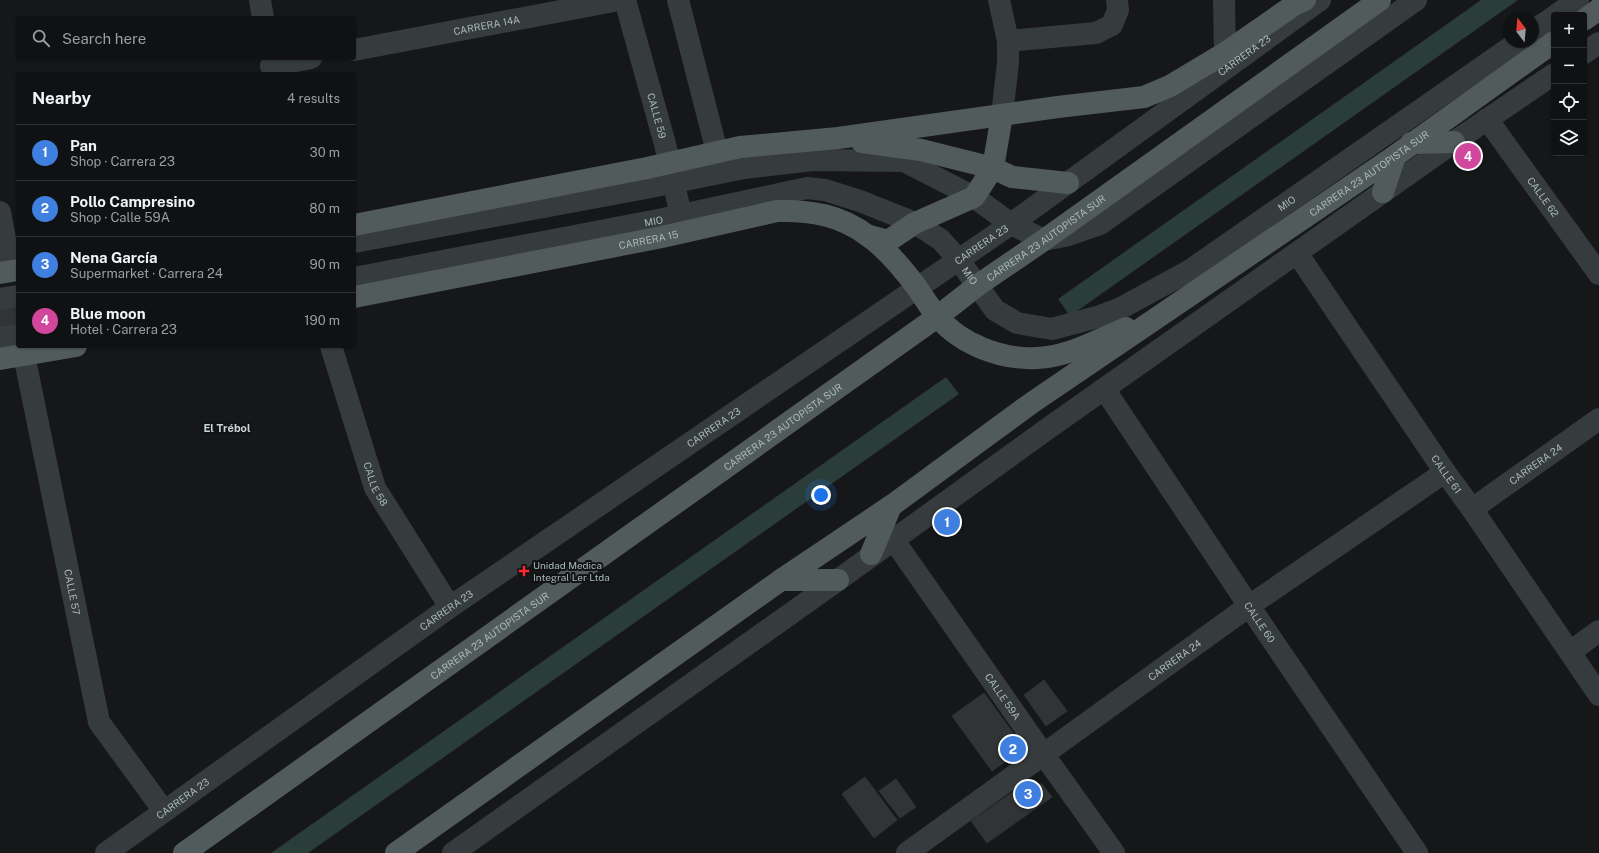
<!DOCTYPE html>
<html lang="en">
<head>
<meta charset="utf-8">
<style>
	:root { --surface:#101112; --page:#191a1b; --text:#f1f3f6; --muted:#9c9d9f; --line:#303132; --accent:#fd2831 }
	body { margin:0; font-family:"Public Sans",sans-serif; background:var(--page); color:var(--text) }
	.controls { position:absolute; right:12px; top:12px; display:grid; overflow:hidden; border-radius:4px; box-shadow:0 1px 3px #0004 }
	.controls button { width:36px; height:36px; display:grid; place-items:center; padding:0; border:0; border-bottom:1px solid var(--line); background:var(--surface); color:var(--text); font:20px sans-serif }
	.compass { position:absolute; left:1503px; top:12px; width:36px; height:36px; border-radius:50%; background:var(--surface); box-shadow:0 1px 3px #0004; rotate:344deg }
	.you { position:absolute; left:821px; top:495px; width:14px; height:14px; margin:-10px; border:3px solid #fff; border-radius:50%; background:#1a73e8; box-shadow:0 0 0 6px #1a73e833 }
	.badge { display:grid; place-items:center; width:26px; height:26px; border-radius:50%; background:var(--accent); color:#fff; font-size:13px; font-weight:700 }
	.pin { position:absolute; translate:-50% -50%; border:2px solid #fff; box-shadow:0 1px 4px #0006 }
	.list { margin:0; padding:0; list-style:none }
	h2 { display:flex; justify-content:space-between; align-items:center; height:52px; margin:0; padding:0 16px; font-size:17px }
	h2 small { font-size:13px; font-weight:400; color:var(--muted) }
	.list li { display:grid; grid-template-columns:26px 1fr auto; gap:12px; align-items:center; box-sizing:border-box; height:56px; padding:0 16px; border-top:1px solid var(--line) }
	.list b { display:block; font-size:15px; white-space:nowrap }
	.list p { margin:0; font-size:13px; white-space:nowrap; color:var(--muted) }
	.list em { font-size:13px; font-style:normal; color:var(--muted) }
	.icon { flex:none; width:22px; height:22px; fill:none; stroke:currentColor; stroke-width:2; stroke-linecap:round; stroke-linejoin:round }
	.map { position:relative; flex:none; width:1599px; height:853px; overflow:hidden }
	.search { position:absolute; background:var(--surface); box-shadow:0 1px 3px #0004; left:16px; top:16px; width:340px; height:44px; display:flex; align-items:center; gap:10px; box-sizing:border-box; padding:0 14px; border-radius:4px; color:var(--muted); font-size:15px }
	.panel { position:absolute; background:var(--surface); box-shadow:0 1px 3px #0004; left:16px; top:72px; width:340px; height:276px; border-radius:4px }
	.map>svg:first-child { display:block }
	.water { fill:#2b3d38 }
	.building { fill:#313434; stroke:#2f3334 }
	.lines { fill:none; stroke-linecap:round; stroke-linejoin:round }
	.minor { stroke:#363c3d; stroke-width:22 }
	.major { stroke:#525b5c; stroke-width:22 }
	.poi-dot { fill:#fd2831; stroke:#111213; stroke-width:1.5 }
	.labels { text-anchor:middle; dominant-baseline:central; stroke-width:4; stroke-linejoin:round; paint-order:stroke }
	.street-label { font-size:10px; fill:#a7b9b8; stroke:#111213 }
	.poi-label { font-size:10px; fill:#a7b9b8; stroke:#111213; text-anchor:start }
	.neighbourhood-label { font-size:11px; font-weight:bold; fill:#c8d4d4; stroke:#111213 }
</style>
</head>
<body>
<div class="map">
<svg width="1599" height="853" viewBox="0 0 1599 853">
	<rect width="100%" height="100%" fill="#161718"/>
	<path class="water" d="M 1481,0 L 1518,0 L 1070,316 L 1058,299 Z
		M 946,377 L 959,394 L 308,853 L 271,853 Z"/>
	<path class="building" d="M 18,303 L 18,326 L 0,329 L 0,306 Z
		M 1044,680 L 1067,711 L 1046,726 L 1024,695 Z
		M 984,693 L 1024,748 L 992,771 L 952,716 Z
		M 865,777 L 897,820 L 874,838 L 842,794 Z
		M 896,779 L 916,807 L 900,818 L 879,791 Z
		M 1024,784 L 1042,784 L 1052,797 L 987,843 L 971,821 Z"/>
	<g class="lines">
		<g class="minor">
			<path d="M 260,0 L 263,18"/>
			<path id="s1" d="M 625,0 L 665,144 L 684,229"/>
			<path d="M 678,0 L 717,152"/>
			<path d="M 999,0 L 1008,41 L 1008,63 L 1002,115"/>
			<path d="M 1224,0 L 1225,53"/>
			<path d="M 1556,15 L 1578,0"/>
			<path d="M 1533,31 L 1554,17"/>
			<path d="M 1008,41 L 1096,33 L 1112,25 L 1118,10 L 1117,0"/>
			<path id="s2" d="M 354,50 L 619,0"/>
			<path d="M 1584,53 L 1599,43"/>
			<path d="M 271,66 L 311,58"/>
			<path id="s3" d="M 1487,119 L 1599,274"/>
			<path d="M 0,212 L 11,270"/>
			<path d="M 354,242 L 651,187 L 744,168 L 813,160 L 904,161 L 974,197 L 1011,224 L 1044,240 L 1065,236 L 1100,224 L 1416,0"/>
			<path id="s4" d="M 1297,253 L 1445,472 L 1472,509 L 1599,695"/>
			<path id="s5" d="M 354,278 L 658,220 L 807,188 L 825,190 L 860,201 L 915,223 L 941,240 L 958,259 L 995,310 L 1017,323 L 1052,329 L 1097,317 L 1121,308 L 1189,271 L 1518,42"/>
			<path d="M 0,299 L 18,296"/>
			<path d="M 0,338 L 18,335"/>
			<path id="s6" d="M 331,346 L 375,488 L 450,607"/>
			<path id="s7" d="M 24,355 L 99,722 L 164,811"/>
			<path id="s8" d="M 1105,390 L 1249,606 L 1417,853"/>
			<path id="s9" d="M 1472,509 L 1599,419"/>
			<path id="s10" d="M 893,539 L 1044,755 L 1114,853"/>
			<path d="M 1570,652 L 1599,631"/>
			<path id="s11" d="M 106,853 L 450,607 L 1011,224 L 1320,0"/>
			<path d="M 453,853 L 838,580 L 1050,427 L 1454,142 L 1554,74"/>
			<path id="s12" d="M 907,853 L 1249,606 L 1445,472"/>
		</g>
		<g class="major">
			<path d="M 1584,20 L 1599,9"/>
			<path d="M 862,142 L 921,150 L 993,168 L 1012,177 L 1068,183"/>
			<path d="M 1411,143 L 1454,142"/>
			<path d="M 1383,192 L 1395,156"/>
			<path d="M 354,225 L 647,168 L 740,147 L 838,138 L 1058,107 L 1144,97 L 1170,86 L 1225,53 L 1294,5 L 1305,0"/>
			<path d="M 869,236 L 888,241 L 915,223 L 974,197 L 993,168 L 1002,115"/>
			<path d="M 0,273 L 18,270"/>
			<path id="s13" d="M 354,297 L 662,237 L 777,211 C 810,210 841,215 868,236 C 887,249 904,270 918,289 C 924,298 930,308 937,316 C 960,344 1001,360 1037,358 C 1068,357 1098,340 1126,328"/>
			<path d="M 0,359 L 76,346"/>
			<path d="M 871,554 L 891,506"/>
			<path d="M 781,580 L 838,580"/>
			<path id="s14" d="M 184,853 L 937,317 L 978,285 L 1044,240 L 1380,0"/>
			<path id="s15" d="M 396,853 L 781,580 L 891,506 L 1033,402 L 1395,156 L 1554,42"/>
		</g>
	</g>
	<path class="poi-dot" d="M522 565h4v4h4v4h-4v4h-4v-4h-4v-4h4z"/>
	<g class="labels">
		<g class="street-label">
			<text stroke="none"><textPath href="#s2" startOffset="135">CARRERA 14A</textPath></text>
			<text stroke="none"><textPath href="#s11" startOffset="1390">CARRERA 23</textPath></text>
			<text stroke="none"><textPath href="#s1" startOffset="120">CALLE 59</textPath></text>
			<text stroke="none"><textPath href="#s15" startOffset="1187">CARRERA 23 AUTOPISTA SUR</textPath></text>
			<text stroke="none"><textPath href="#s3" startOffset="96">CALLE 62</textPath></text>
			<text stroke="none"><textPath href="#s5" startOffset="1025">MIO</textPath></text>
			<text stroke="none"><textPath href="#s5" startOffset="305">MIO</textPath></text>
			<text stroke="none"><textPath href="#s14" startOffset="1059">CARRERA 23 AUTOPISTA SUR</textPath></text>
			<text stroke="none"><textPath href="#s13" startOffset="300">CARRERA 15</textPath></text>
			<text stroke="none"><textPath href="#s11" startOffset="1066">CARRERA 23</textPath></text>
			<text stroke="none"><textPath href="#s5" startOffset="653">MIO</textPath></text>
			<text stroke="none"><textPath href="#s14" startOffset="735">CARRERA 23 AUTOPISTA SUR</textPath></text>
			<text stroke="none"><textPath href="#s11" startOffset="742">CARRERA 23</textPath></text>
			<text stroke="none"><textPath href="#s9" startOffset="78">CARRERA 24</textPath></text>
			<text stroke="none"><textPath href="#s4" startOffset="267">CALLE 61</textPath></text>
			<text stroke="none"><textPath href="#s6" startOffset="145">CALLE 58</textPath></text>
			<text stroke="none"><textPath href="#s7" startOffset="242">CALLE 57</textPath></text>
			<text stroke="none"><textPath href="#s11" startOffset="418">CARRERA 23</textPath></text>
			<text stroke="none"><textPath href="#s8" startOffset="279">CALLE 60</textPath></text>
			<text stroke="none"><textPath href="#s14" startOffset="375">CARRERA 23 AUTOPISTA SUR</textPath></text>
			<text stroke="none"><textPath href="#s12" startOffset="330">CARRERA 24</textPath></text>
			<text stroke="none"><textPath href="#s10" startOffset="192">CALLE 59A</textPath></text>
			<text stroke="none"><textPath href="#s11" startOffset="94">CARRERA 23</textPath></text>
		</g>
		<g class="poi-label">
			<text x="533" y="565">Unidad Medica<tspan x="533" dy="12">Integral Ler Ltda</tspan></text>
		</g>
		<g class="neighbourhood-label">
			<text x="227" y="428">El Trébol</text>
		</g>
	</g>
</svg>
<div class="controls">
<button>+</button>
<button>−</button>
<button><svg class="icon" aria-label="locate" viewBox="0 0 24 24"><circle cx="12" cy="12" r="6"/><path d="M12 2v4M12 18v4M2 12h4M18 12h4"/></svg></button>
<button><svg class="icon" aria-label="layers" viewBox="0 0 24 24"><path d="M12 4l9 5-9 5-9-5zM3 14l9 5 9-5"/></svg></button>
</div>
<svg class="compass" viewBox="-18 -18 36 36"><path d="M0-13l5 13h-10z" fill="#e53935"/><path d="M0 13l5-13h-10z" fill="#9c9d9f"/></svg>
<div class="you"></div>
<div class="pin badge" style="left:947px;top:522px;background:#3f7fe0">1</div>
<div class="pin badge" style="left:1013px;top:749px;background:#3f7fe0">2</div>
<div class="pin badge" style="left:1028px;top:794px;background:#3f7fe0">3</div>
<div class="pin badge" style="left:1468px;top:156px;background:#d1479c">4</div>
<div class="search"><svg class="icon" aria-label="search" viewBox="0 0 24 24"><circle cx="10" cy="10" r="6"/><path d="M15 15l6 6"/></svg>Search here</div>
<section class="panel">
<h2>Nearby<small>4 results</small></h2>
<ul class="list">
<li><span class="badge" style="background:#3f7fe0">1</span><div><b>Pan</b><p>Shop · Carrera 23</p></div><em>30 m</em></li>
<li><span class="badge" style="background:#3f7fe0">2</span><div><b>Pollo Campresino</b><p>Shop · Calle 59A</p></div><em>80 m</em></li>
<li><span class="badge" style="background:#3f7fe0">3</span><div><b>Nena García</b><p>Supermarket · Carrera 24</p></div><em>90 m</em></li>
<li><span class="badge" style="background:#d1479c">4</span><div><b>Blue moon</b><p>Hotel · Carrera 23</p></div><em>190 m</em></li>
</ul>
</section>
</div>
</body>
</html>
